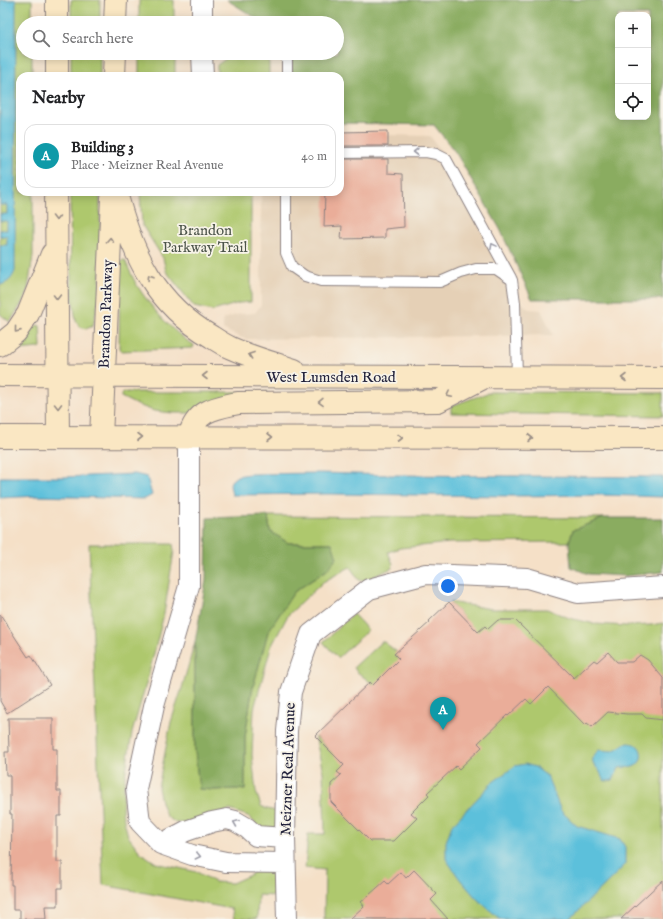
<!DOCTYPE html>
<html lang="en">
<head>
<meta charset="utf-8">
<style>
	:root { --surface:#fff; --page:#f6f6f6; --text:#202124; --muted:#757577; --line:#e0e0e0; --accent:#ea580c }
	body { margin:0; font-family:"IM FELL English",serif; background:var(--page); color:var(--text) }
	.controls { position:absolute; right:12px; top:12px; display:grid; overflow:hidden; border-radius:8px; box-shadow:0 2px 10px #0003 }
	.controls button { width:36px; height:36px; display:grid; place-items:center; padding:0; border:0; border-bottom:1px solid var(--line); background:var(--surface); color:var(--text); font:20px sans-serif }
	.you { position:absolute; left:448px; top:586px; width:14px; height:14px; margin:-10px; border:3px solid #fff; border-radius:50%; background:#1a73e8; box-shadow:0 0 0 6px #1a73e833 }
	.badge { display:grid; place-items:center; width:26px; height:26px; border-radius:50%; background:var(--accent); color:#fff; font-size:13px; font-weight:700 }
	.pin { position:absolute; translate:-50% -33px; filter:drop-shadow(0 1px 2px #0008) }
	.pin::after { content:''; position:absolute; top:21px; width:14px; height:12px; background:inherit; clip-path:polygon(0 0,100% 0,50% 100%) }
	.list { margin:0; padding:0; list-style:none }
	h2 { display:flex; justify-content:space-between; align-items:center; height:52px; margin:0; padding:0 16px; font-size:17px }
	h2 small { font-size:13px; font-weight:400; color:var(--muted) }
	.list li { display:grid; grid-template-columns:26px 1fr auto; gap:12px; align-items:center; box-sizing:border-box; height:64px; margin:0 8px 8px; padding:0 8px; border:1px solid var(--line); border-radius:12px }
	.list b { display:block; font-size:15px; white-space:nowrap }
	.list p { margin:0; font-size:13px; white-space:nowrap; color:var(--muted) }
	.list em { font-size:13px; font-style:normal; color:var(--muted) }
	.icon { flex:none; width:22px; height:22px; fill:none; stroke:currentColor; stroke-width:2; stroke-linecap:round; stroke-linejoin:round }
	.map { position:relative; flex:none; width:663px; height:919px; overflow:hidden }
	.search { position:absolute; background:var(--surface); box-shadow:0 2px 10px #0003; left:16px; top:16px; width:328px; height:44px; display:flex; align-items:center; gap:10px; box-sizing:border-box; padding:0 14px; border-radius:22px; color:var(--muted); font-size:15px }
	.panel { position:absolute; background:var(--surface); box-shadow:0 2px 10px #0003; left:16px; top:72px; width:328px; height:124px; border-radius:12px }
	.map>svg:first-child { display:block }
	.built { fill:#e5d0b6 }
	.green { fill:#aec86d; stroke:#687554 }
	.forest { fill:#8aac60; stroke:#56674e; fill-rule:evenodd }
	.water { fill:#5cc0db; stroke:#3f718b }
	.building { fill:#eaad99 }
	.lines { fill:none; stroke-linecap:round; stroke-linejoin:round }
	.service-casing { stroke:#8c8181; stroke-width:12 }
	.minor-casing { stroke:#8c8181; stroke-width:22 }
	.secondary-casing { stroke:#8c8181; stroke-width:24 }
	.service { stroke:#fff; stroke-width:10 }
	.minor { stroke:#fff; stroke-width:20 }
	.secondary { stroke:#fae7c3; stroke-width:22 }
	.oneway { stroke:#9c9ca7 }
	.oneway2 { stroke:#998e86 }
	.labels { text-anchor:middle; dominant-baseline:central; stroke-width:3.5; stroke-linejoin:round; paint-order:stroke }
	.park-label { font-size:15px; fill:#4c544a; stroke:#f7f3e8 }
	.street-label { font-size:15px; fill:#22223b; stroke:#f7f3e8 }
</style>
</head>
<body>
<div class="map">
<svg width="663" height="919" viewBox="0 0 663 919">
	<rect width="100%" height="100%" fill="#f7f3e8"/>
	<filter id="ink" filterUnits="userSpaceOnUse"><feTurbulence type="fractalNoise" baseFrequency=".025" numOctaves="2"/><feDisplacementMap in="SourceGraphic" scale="8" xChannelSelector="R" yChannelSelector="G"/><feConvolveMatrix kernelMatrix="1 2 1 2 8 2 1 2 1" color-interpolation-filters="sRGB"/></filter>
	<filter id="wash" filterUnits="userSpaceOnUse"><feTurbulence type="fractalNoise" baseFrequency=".012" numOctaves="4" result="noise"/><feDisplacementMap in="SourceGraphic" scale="16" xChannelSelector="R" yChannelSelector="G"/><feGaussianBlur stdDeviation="0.9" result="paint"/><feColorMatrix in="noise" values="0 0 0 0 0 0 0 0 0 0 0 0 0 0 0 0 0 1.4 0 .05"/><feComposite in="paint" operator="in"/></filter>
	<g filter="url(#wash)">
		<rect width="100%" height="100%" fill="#f5e0c7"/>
		<path class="built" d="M 340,134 L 430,136 L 448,160 L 491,235 L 523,304 L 529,309 L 541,310 L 553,335 L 245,339 L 235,335 L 223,329 L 223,319 L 240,314 L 255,313 L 261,305 L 261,192 L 340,192 Z"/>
		<path class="green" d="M 0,0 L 32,0 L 32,23 L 23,23 L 23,53 L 32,53 L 32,76 L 20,76 L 20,192 L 33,192 L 33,256 L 27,295 L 10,322 L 0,314 Z
			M 71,0 L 100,0 L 100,23 L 71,23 Z
			M 139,0 L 174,0 L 174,23 L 139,23 Z
			M 71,53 L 100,53 L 100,76 L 71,76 Z
			M 139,53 L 175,53 L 175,76 L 139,76 Z
			M 234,53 L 267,53 L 269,55 L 269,76 L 217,76 L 217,65 Z
			M 70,192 L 100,192 L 100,294 L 93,326 L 86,329 L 80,327 L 76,321 L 71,288 Z
			M 140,192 L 251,192 L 251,302 L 239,303 L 213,311 L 194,307 L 166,271 L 163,258 L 142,225 Z
			M 122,260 L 125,260 C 130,272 135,283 142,293 C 155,312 175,334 194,345 L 193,348 L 121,351 L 119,348 L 120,261 Z
			M 38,325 L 40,326 L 41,347 L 39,348 L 18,350 L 18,347 C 24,341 31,329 38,325 Z
			M 126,392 L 268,392 L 190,413 L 173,413 L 154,411 L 135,404 L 121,397 L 121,395 L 123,393 Z
			M 490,392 L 663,393 L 663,416 L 451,413 L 451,406 Z
			M 268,516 L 604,518 L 573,530 L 569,542 L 450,543 L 400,548 L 388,552 L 393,564 L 392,568 L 364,581 L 359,580 L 350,567 L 323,582 L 288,615 L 271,647 L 254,709 L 252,755 L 256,792 L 261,806 L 267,809 L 276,811 L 277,826 L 271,831 L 260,828 L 248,816 L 230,810 L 192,823 L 176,823 L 166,816 L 161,802 L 158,788 L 171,722 L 182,688 L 195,642 L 195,751 L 199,789 L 214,790 L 236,789 L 245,790 L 245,737 L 252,691 L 268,631 L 294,592 L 327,570 L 332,543 L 288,543 L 270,531 Z
			M 89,544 L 173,544 L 174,551 L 164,614 L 148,677 L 132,733 L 125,776 L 122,812 L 128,836 L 140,852 L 156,863 L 197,872 L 215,882 L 232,883 L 250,875 L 257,870 L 269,870 C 279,880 280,881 276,896 L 258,895 L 257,919 L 234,919 L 232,909 L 103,885 Z
			M 449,602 L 491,609 L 547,609 L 569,618 L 595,624 L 627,626 L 651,625 L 663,623 L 663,919 L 324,919 L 325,870 L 305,868 L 308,834 L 325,834 L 323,772 L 315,736 L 332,753 L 387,699 L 370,682 L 356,671 L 354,667 L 381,642 L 384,642 L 397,652 L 395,655 L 411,672 L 466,620 Z
			M 353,614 L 368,630 L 338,658 L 323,642 Z"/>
		<path class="forest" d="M 227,0 L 663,0 L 663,299 L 532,299 L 500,229 L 456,153 L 434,125 L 340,123 L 340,76 L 292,76 L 291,53 L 337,53 L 337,23 L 264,23 ZM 618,15 L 648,15 L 648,117 L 618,117 Z
			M 268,516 L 270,531 L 288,543 L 332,543 L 337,558 L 327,570 L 294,592 L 268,632 L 252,691 L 245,737 L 245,790 L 236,789 L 214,790 L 199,789 L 195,751 L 195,642 L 206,580 L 207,518 Z
			M 604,518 L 663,518 L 663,572 L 625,576 L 588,574 L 571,567 L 569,542 L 573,530 Z"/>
		<path class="water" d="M 0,0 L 16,0 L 15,271 C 12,279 8,283 0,285 L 0,245 L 7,245 L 7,236 L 0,236 L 0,230 L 7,230 L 7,221 L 0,221 L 0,214 L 7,214 L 7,205 L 0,205 Z
			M 319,473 L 390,475 L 663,477 L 663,497 L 602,495 L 512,496 L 330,494 L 232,495 L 230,485 L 231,481 L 237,476 L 249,474 Z
			M 135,474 L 147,477 L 152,495 L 145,499 L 38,496 L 0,498 L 0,477 L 64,477 Z
			M 629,743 C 630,743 635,744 635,744 C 644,749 643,762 635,766 C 630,769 625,766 619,768 L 613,780 L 608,781 L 605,781 C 601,778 602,776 600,772 C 600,771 597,768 596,767 C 590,761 593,755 599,750 L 613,751 L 624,744 Z
			M 525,764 L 535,767 L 547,776 L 561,811 L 577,826 L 620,839 L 625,847 L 625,865 L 573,916 L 569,919 L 500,919 L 476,898 L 459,878 L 446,859 L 446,842 L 452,825 L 493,782 L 515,766 Z"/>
		<g id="blocks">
			<path class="building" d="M 388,131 L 388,146 L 341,146 L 341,132 Z
				M 341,159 L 388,159 L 388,173 L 403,174 L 404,227 L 385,229 L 385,238 L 341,239 L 342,226 L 324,227 L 325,192 L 340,192 Z
				M 449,602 L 478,632 L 485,626 L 488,629 L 498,620 L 515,620 L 574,678 L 594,660 L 597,662 L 608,652 L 617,662 L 632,662 L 640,655 L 648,660 L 663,678 L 663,720 L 646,718 L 642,714 L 627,714 L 608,712 L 592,727 L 587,723 L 585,725 L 548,687 L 531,704 L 526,699 L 508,716 L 507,715 L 478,743 L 482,747 L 459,769 L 456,766 L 427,793 L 429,795 L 411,813 L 417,818 L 394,841 L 370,841 L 331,802 L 331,784 L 341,775 L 337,772 L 344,765 L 315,736 L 350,702 L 349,702 L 370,682 L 373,685 L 399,659 L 394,654 L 430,622 L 429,621 Z
				M 0,614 L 28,657 L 31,655 L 50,685 L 7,713 L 0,701 Z
				M 8,718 L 53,718 L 53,749 L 57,749 L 57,791 L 61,791 L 61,816 L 57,816 L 57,862 L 62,862 L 62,888 L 58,888 L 58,906 L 45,906 L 46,919 L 20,919 L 20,910 L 13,910 L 13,885 L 11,885 L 12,814 L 10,814 L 10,775 L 6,775 L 5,752 L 9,752 Z
				M 414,870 L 437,894 L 431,900 L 448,919 L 350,919 L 364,906 L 361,902 L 385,881 L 388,884 L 401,872 L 406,878 Z
				M 663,880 L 663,919 L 621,919 Z"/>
		</g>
	</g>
	<g filter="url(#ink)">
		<use href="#blocks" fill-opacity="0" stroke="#8c8181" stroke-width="1"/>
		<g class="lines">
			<g class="service-casing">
				<path id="service" d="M 286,53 L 287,55 L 287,76
					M 340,153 L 426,152 L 436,154 L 446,159 L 511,278
					M 286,192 L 286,253 L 292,267 L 305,276 L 321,281 L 440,282 L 461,273 L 476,269 L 496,269 L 512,280 L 515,303 L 517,377"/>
			</g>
			<g class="minor-casing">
				<path id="minor" d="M 202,0 L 202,23
					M 202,53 L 203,76
					M 189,437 L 189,586 L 154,706 L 136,789 L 140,822 L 161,844 L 192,855 L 226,862 L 285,863
					M 161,844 L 186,831 L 212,822 L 227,819 L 235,821 L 247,828 L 256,836 L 285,838
					M 287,919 L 285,838 L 287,731 L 291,692 L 311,634 L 369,589 L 426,574 L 527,578 L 578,593 L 663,587"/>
			</g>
			<g class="secondary-casing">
				<path id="secondary" d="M 57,23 L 57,0
					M 115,23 L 116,0
					M 57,76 L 57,53
					M 114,76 L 115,53
					M 56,192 L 58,437
					M 116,192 C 132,254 155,304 212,337 C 218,341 224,345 231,348 C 251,357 273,363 294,370
					M 0,345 L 16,332 L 28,314 L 52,254
					M 0,375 L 663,378
					M 0,437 L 663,438
					M 101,437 L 112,198
					M 189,437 C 196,410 214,408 238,403 L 438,401 L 481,379"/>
			</g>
			<use href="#service" class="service"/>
			<use href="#minor" class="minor"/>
			<use href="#secondary" class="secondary"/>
		</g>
		<defs><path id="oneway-chevron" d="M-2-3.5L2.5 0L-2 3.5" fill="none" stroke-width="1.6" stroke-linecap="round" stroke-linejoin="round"/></defs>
		<g class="oneway">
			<use href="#oneway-chevron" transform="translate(416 152) rotate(180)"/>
			<use href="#oneway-chevron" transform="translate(493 246) rotate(-118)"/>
			<use href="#oneway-chevron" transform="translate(236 823) rotate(-158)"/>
			<use href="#oneway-chevron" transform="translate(198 856) rotate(13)"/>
		</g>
		<g class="oneway2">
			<use href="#oneway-chevron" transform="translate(56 218) rotate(90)"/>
			<use href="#oneway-chevron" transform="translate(110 240) rotate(-87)"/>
			<use href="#oneway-chevron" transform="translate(150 277) rotate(-122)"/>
			<use href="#oneway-chevron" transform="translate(57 297) rotate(90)"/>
			<use href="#oneway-chevron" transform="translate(17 330) rotate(129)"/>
			<use href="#oneway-chevron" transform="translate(251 355) rotate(-160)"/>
			<use href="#oneway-chevron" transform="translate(205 376) rotate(-180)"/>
			<use href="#oneway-chevron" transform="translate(624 378) rotate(-180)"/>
			<use href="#oneway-chevron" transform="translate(449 395) rotate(153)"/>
			<use href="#oneway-chevron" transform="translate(321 402) rotate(179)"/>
			<use href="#oneway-chevron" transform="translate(58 406) rotate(89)"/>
			<use href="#oneway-chevron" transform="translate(140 437)"/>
			<use href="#oneway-chevron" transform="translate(270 437)"/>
			<use href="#oneway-chevron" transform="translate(400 438)"/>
			<use href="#oneway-chevron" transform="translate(530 438)"/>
		</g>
	</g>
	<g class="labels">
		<g class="park-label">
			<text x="205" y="230">Brandon<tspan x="205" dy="17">Parkway Trail</tspan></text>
		</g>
		<g class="street-label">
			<text transform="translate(106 314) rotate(-88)">Brandon Parkway</text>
			<text x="331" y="377">West Lumsden Road</text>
			<text transform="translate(288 769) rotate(-88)">Meizner Real Avenue</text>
		</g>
	</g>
</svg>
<div class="controls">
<button>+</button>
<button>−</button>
<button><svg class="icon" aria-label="locate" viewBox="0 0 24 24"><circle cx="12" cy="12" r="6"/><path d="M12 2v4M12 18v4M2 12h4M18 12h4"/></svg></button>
</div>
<div class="you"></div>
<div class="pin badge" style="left:443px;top:730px;background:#0f9aa8">A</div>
<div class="search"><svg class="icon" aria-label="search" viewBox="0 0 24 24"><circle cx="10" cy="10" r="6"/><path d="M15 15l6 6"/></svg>Search here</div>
<section class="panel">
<h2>Nearby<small></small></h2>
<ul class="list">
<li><span class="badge" style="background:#0f9aa8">A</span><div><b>Building 3</b><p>Place · Meizner Real Avenue</p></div><em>40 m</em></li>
</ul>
</section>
</div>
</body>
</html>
